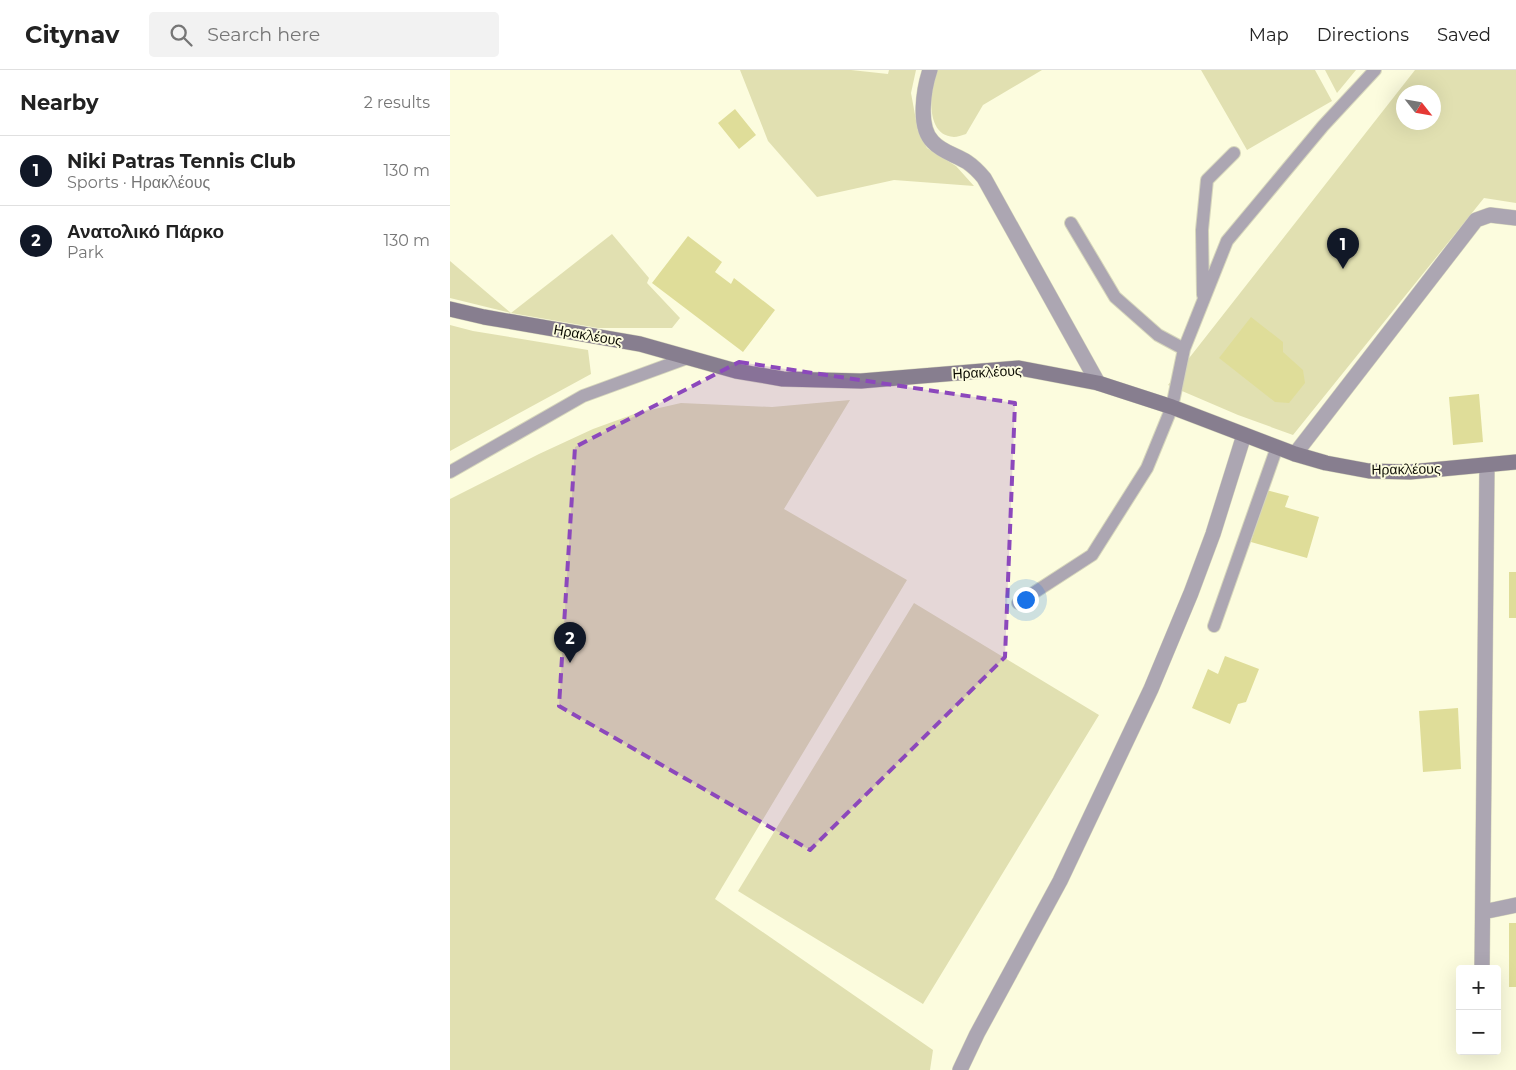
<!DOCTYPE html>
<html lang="en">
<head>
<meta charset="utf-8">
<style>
	:root { --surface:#fff; --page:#f2f2f2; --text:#222; --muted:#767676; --line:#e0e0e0; --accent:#111827 }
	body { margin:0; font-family:Montserrat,sans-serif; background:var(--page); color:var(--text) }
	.controls { position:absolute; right:15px; bottom:15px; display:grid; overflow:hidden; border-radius:5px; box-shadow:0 5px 20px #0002 }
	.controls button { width:45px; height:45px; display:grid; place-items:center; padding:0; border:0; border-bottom:1px solid var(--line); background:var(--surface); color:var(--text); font:25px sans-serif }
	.compass { position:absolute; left:946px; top:15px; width:45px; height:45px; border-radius:50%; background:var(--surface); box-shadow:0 5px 20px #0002; rotate:121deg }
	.you { position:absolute; left:575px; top:529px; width:18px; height:18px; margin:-12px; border:4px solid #fff; border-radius:50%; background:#1a73e8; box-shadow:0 0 0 8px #1a73e833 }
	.badge { display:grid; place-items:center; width:32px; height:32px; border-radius:50%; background:var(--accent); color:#fff; font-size:16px; font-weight:700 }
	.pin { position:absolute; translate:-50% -41px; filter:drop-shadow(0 1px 2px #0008) }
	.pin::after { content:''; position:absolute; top:26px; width:18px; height:15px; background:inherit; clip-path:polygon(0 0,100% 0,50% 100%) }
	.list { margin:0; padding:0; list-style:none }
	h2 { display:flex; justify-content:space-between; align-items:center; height:65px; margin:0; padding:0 20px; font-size:21px }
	h2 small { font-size:16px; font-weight:400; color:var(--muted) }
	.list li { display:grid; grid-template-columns:32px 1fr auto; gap:15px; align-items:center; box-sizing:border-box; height:70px; padding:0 20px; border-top:1px solid var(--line) }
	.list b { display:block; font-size:19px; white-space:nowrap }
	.list p { margin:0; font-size:16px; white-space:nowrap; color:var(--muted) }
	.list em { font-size:16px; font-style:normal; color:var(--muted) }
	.icon { flex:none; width:28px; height:28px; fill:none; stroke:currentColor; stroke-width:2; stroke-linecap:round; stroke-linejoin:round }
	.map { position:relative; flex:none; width:1066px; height:1000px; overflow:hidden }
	header { display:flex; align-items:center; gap:30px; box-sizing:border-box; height:70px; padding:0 25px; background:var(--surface); border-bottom:1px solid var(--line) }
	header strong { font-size:24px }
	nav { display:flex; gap:28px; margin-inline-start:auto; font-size:18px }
	.search { width:350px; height:45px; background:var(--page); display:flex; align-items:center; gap:12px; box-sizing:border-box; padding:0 18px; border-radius:5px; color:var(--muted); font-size:19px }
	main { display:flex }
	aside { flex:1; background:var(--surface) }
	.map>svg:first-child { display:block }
	.green { fill:#e1e0b1; fill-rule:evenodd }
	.building { fill:#dfdd99 }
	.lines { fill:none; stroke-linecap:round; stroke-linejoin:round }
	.lane-casing { stroke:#d6d6bb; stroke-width:14 }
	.street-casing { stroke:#d6d6bb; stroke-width:16 }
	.secondary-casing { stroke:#d6d6bb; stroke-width:16 }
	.lane { stroke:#aca6b2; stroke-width:12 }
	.street { stroke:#aca6b2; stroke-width:15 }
	.secondary { stroke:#877e8f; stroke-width:15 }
	.marked { fill:#8c48bc; fill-opacity:0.2; stroke:#8c48bc; stroke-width:4; stroke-dasharray:10 6; stroke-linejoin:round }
	.labels { text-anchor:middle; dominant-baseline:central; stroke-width:4; stroke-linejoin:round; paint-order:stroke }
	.street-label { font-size:14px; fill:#0d0d04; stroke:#fcfcde }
</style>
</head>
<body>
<header>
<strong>Citynav</strong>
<div class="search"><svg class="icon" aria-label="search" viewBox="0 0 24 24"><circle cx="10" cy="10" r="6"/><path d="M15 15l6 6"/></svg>Search here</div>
<nav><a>Map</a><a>Directions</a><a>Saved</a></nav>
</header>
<main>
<aside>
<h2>Nearby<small>2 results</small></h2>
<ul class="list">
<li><span class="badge">1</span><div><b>Niki Patras Tennis Club</b><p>Sports · Ηρακλέους</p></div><em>130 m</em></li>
<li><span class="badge">2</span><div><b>Ανατολικό Πάρκο</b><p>Park</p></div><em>130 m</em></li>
</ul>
</aside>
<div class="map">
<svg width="1066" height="1000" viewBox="0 0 1066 1000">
	<rect width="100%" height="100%" fill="#fcfcde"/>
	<path class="green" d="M 290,0 L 401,0 L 438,4 L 439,0 L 466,0 L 461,23 L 468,61 L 477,78 L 506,96 L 524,116 L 444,110 L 367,127 L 318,71 Z
		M 484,0 L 592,0 L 533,35 L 516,64 C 512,65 507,67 504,67 C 473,65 482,19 484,0 Z
		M 751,0 L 865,0 L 882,31 L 797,80 Z
		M 875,0 L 906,0 L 887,23 Z
		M 965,0 L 1066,0 L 1066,133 L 1034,128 L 843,365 L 788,345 L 718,315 ZM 954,22 L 984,22 L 984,52 L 954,52 Z
		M 162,164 L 199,208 L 197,213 L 230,248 L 222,258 L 148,258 L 61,243 L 0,228 L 0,191 L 61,243 Z
		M 0,255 L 23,261 L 138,280 L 141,304 L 0,381 Z
		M 400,330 L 334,439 L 457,510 L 265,829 L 483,980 L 480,1000 L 0,1000 L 0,429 L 89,384 L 143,359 L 187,343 L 231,333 L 322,337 Z
		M 464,533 L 649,645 L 473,934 L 288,821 Z"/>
	<path class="building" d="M 285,39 L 306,65 L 289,79 L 268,53 Z
		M 238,166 L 272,192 L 265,202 L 281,214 L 284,208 L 325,240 L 293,282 L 202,213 Z
		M 801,247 L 833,272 L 833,282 L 853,300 L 855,313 L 839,333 L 825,332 L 769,288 Z
		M 1029,324 L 1033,372 L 1003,375 L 999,327 Z
		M 816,420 L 839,426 L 835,437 L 869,447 L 857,488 L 801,472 Z
		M 1059,502 L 1066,502 L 1066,548 L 1059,548 Z
		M 775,586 L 809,599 L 796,632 L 788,634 L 780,654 L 742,638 L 758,599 L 768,604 Z
		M 1008,638 L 1011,699 L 973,702 L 969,641 Z
		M 1059,853 L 1066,853 L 1066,917 L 1059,917 Z"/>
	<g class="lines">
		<g class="lane-casing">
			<path id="lane" d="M 621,153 L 665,227 L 708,265 L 734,279
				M 753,225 L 752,160 L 757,110 L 784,83
				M 0,402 L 133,326 L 237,288
				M 568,533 L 642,485 L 697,398 L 722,337 L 734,279 L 777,171 L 873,56 L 925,0
				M 764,556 L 827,377"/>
		</g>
		<g class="street-casing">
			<path id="street" d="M 480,0 C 474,18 467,57 483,72 C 492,82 506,85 517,92 C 523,96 529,102 534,108 L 648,313
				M 845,384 L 1026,150 L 1040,145 L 1066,148
				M 1033,842 L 1066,835
				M 1032,899 L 1037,395
				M 510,1000 L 527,964 L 610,811 L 701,619 L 741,523 L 763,464 L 794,365"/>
		</g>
		<g class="secondary-casing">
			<path id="secondary" d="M 0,239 L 34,247 L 190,274 L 286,301 L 333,309 L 411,311 L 569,298 L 648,313 L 722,337 L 845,384 L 876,393 L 919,401 L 960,402 L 1066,392"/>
		</g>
		<use href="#lane" class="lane"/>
		<use href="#street" class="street"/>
		<use href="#secondary" class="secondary"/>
	</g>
	<path class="marked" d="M 289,292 L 565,333 L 555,587 L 360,780 L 109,636 L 125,377 Z"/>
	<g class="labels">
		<g class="street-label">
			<text transform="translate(138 265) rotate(10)">Ηρακλέους</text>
			<text transform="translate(537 302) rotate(-3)">Ηρακλέους</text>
			<text transform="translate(956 399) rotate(-1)">Ηρακλέους</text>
		</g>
	</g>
</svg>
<div class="controls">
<button>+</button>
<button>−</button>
</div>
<svg class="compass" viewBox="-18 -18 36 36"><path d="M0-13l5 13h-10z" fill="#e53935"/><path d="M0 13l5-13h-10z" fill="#767676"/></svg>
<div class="you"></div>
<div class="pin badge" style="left:893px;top:199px">1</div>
<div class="pin badge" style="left:120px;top:593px">2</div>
</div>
</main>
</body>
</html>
